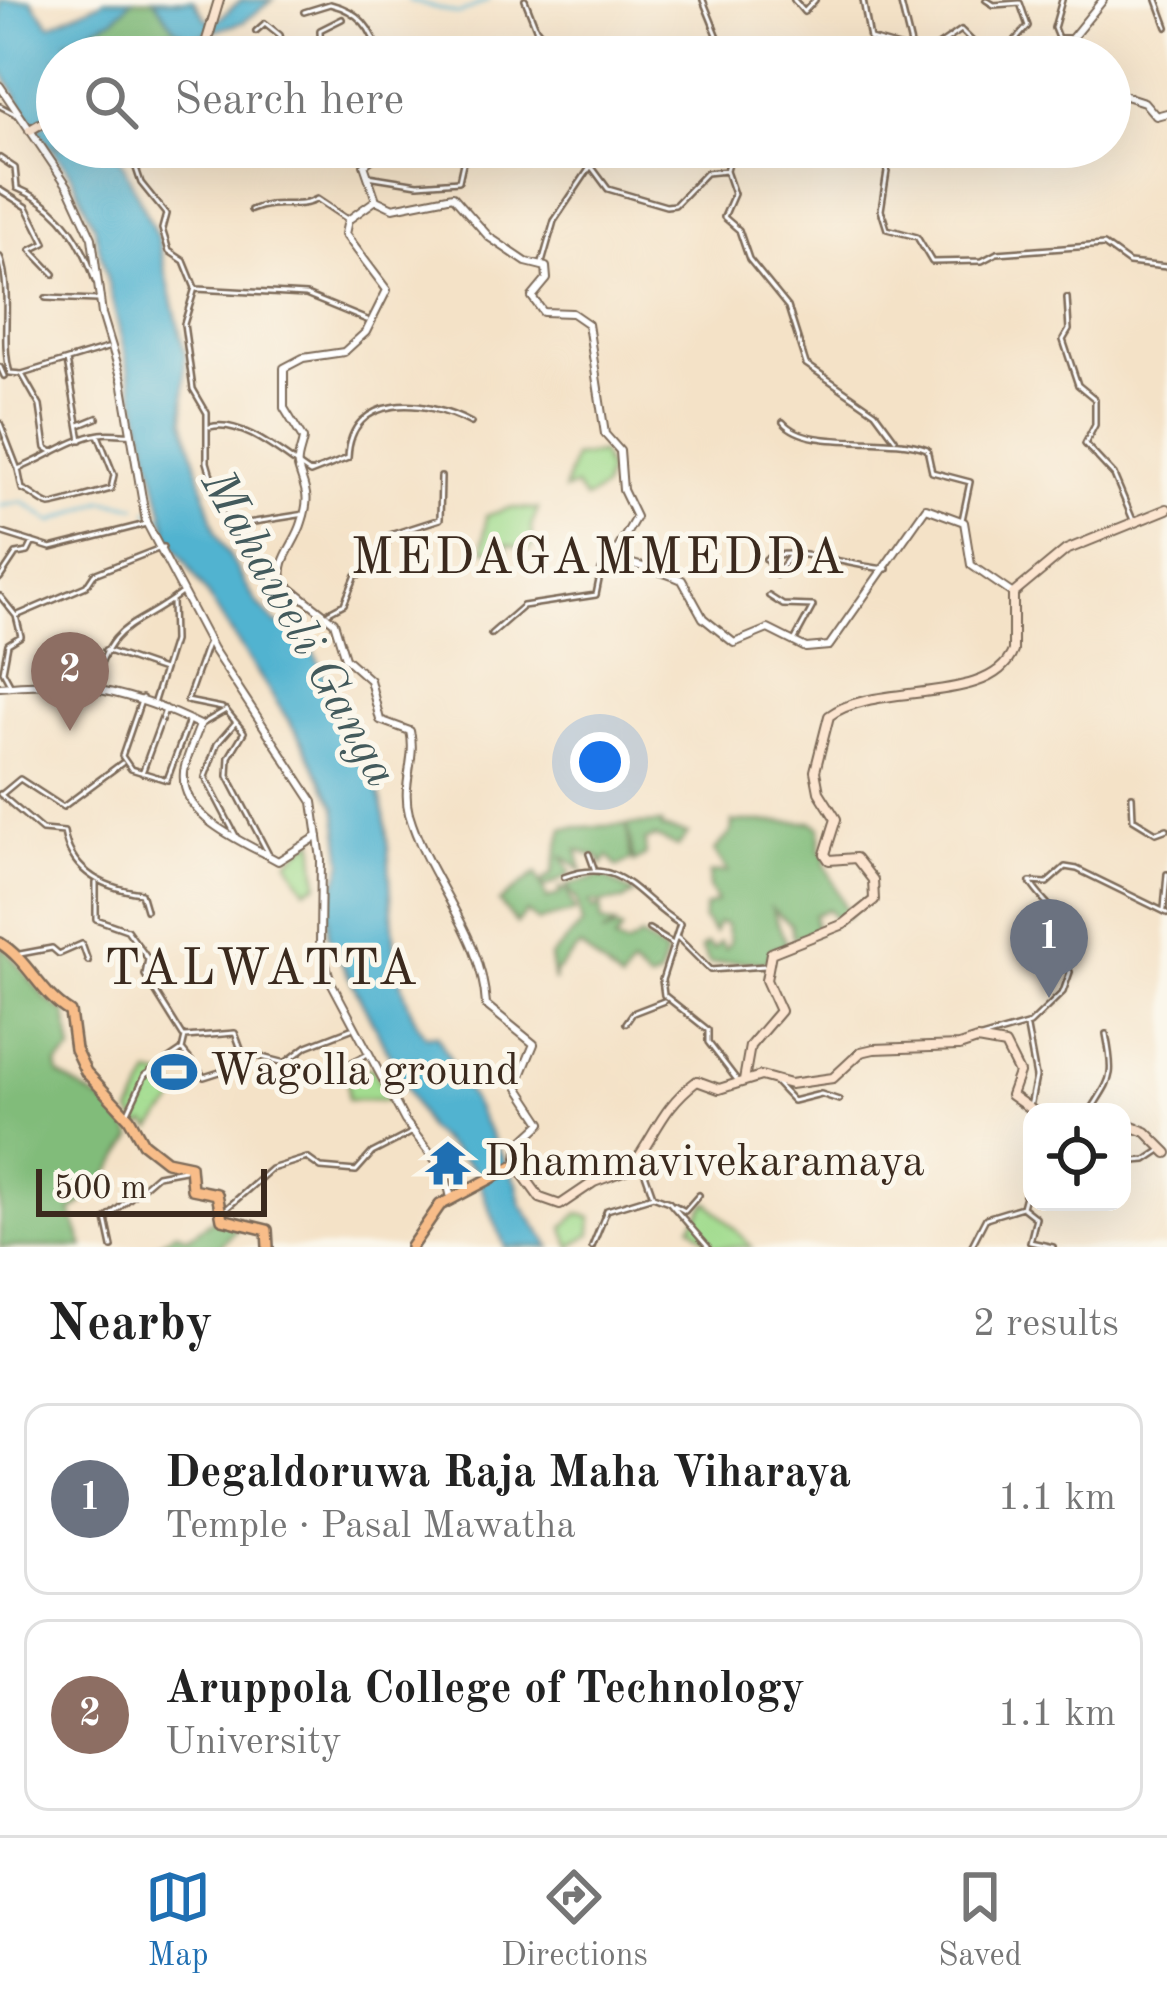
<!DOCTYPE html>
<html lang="en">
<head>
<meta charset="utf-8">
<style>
	:root { --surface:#fff; --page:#f2f2f2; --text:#222; --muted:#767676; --line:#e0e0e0; --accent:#1f6fb2 }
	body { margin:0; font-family:"Old Standard TT",serif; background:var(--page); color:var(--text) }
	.controls { position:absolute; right:36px; bottom:36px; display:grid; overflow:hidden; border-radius:24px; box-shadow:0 12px 48px #0002 }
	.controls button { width:108px; height:108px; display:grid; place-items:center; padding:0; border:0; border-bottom:3px solid var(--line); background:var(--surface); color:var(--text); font:60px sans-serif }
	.scale { position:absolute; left:36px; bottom:30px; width:231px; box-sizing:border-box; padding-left:12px; border:6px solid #3b2a1e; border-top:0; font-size:33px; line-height:42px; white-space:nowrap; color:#3b2a1e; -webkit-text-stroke:9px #fbf7ec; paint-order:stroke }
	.you { position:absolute; left:600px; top:762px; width:42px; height:42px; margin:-30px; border:9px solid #fff; border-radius:50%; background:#1a73e8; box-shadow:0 0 0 18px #1a73e833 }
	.badge { display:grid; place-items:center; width:78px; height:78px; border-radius:50%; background:var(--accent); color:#fff; font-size:39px; font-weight:700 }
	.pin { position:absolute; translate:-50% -99px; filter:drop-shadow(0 3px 6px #0008) }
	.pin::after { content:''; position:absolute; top:63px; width:42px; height:36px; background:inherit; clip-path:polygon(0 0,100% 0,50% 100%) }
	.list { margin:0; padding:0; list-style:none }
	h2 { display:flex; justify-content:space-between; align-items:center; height:156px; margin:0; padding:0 48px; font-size:51px }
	h2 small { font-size:39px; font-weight:400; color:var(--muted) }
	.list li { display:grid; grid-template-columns:78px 1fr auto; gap:36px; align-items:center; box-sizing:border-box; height:192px; margin:0 24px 24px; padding:0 24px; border:3px solid var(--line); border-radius:24px }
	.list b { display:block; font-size:45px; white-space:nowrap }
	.list p { margin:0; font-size:39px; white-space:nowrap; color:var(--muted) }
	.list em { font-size:39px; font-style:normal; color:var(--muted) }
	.icon { flex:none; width:66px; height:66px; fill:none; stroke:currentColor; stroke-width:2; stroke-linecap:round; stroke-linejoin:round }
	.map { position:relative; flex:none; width:1167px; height:1247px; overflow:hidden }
	.search { position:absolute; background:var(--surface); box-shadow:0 12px 48px #0002; left:36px; right:36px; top:36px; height:132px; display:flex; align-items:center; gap:30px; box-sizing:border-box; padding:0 42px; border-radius:66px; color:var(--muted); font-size:45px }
	.sheet { height:588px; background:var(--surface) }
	nav { display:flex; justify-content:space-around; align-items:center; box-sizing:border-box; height:168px; border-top:3px solid var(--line); background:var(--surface); font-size:33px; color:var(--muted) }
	nav a { display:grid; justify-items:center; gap:6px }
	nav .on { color:var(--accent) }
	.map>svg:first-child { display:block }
	.green { fill:#a2dc8f; stroke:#6e8356; stroke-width:3 }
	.forest { fill:#81bc7a; stroke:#5e734c; stroke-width:3 }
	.water { fill:#51b3d0; stroke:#466e77; stroke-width:3 }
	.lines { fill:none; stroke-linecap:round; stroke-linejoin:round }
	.stream { stroke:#51b3d0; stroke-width:3 }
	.minor-casing { stroke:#7c6a59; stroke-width:8 }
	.tertiary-casing { stroke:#7c6a59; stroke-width:10 }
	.secondary-casing { stroke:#7c6a59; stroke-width:12 }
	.primary-casing { stroke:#7c6a59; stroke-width:14 }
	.minor { stroke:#fff; stroke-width:3 }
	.tertiary { stroke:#fff; stroke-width:6 }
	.secondary { stroke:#fce5d0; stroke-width:8 }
	.primary { stroke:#f8bd89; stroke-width:9 }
	.labels { text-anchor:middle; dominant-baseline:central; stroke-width:10; stroke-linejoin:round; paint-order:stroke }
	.poi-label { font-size:45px; fill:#3b2a1e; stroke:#fbf7ec; text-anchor:start }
	.water-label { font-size:48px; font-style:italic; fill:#435a5c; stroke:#fbf7ec }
	.quarter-label { font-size:51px; letter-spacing:3px; fill:#3b2a1e; stroke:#fbf7ec }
</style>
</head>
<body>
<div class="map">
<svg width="1167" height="1247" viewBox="0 0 1167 1247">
	<rect width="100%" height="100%" fill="#fbf7ec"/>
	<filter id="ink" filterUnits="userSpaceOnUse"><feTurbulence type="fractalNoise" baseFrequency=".00833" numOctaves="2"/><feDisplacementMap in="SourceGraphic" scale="24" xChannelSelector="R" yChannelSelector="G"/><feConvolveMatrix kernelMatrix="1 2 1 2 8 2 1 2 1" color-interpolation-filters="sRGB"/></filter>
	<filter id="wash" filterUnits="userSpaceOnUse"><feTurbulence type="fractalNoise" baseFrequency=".004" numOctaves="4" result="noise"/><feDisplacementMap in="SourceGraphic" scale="48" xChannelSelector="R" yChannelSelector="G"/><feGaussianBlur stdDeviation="2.7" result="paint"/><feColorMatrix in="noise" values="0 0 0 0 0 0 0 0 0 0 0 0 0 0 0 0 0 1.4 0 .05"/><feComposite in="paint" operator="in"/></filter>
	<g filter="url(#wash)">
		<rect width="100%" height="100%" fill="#f4e2c7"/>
		<path class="green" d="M 601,453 L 608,471 L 603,489 L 585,499 L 575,486 L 564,491 L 574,457 Z
			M 509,508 L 538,509 L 531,527 L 533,546 L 529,550 L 506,544 L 507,552 L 483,550 L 486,516 Z
			M 314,839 L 318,884 L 305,889 L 288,861 Z
			M 359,1061 L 364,1070 L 372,1068 L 390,1100 L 348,1100 L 347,1070 Z
			M 150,1075 L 166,1078 L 181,1095 L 152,1129 L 147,1123 L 139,1127 L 131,1113 Z
			M 706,1203 L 709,1203 L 752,1247 L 714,1247 L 691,1226 Z
			M 578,1214 L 592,1217 L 591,1234 L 571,1247 L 563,1227 Z"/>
		<path class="forest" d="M 132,0 L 154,0 L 180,33 L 206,37 L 201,50 L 156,47 L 126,57 L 114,40 L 71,46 L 65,41 L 113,19 Z
			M 732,822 L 812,822 L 820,827 L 820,851 L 828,856 L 824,862 L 849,916 L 836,919 L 828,909 L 814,915 L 816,933 L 793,938 L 791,924 L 772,909 L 787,946 L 773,948 L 765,963 C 747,960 728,961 710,964 L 701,948 L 707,944 L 713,949 L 720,942 L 725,949 L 730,942 L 726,924 L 718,923 L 714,933 L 703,919 L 705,907 L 717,902 L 709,888 L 710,873 L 728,872 L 714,851 L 731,833 Z
			M 661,823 L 662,828 L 688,834 L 678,847 L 656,837 L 645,841 L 646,855 L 634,862 L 627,825 L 631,860 L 617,867 L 608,856 L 602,865 L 600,858 L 577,850 L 582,871 L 561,855 L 571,874 L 544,888 L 541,882 L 552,874 L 563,828 Z
			M 536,873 L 547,899 L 560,894 L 560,888 L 568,892 L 575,912 L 538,921 L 527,912 L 517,924 L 499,902 Z
			M 602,876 L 634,894 L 623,901 L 589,903 L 594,910 L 601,905 L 601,922 L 615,925 L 602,934 L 618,928 L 622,930 L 615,941 L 627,946 L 641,937 L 666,954 L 659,977 L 649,981 L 632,966 L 621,982 L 580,946 L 555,973 L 554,982 L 550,957 L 582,925 L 577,900 L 566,886 Z
			M 0,943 L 46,999 L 66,1013 L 72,1052 L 57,1065 L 59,1075 L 116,1110 L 133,1138 L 98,1190 L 71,1212 L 84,1247 L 0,1247 Z
			M 221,1214 L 236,1230 L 219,1247 L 154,1247 L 175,1232 L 188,1237 Z"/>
		<path class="water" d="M 0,0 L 31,0 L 50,25 L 105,0 L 132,0 L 113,19 L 66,41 L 80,57 L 57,57 L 57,111 L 34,124 L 0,68 Z
			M 154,0 L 193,0 L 206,19 L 218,20 L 241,0 L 273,0 L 244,22 L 192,38 L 174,28 Z
			M 57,117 L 57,147 L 115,147 L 158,239 L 185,354 L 184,420 L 216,533 L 256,602 L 276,623 L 305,638 L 314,652 C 328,683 340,715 355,746 C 364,764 378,784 382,804 C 398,879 380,970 425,1036 L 437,1035 L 517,1184 L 521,1204 L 551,1247 L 505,1247 L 474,1169 L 427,1128 L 328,936 L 328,908 L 343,862 L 336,807 L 301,740 L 169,536 L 94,226 L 71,174 L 37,129 Z"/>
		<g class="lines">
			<path class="stream" d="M 408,0 L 459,14 L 488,0
				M 0,506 L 23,502 L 52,522 L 103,501 L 136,506
				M 148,511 L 163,518"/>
		</g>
	</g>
	<g filter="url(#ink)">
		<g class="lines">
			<g class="minor-casing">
				<path id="minor" d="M 525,0 L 536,28 L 559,57
					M 703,0 L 726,57
					M 794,0 L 804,12 L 815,0
					M 863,0 L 870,39 L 910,50
					M 900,0 L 912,49 L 935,48 L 944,57
					M 1062,0 L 1054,28 L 1058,38 L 1070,38
					M 1157,0 L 1167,27
					M 304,12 L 330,4 C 359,11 373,28 379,57
					M 256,31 L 265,23 L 280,35 L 285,57
					M 246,44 L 257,57
					M 935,48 L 961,30 L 984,53 L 1002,55 L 1028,26 L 1020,3 L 994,5 L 986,0
					M 321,56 L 320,30 L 342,19
					M 0,106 L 19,116
					M 129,147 L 141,183 L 166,214 L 162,229 L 169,251 L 184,261 L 195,288 L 184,324 L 193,389 L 207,413 L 207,462 L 223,517 L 241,524 L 305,514
					M 732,147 L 726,171 L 734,194 L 724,217 L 739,230 L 749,259 L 788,307 L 806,364 L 875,412 L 895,439
					M 916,147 L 888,165 L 881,210 L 887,229 L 917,237 L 932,262 L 982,261 L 997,253 L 1104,245 L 1129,263 L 1167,267
					M 0,158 L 15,168 L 17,188 C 59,205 82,239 95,281
					M 591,166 L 608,189 L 666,206 L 675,205 L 706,173 L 726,171
					M 368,176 L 418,184 L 459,181 L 463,163 L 483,147
					M 0,190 L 27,207 L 45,243 L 31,250 L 54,274
					M 251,210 C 278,198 297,211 317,199 L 347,219
					M 0,257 C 13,294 0,340 10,373 L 22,374 L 107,348
					M 542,263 L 554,221 L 591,166 L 588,147
					M 197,289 L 306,295 L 367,320
					M 46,298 L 98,300
					M 1067,298 L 1069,330 L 1063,340 L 1078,385 L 1095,399 L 1095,425 L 1085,444 L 1114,475 L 1133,520
					M 67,361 L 81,440
					M 0,367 L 4,376
					M 23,376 L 40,406 L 46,448 L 53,452
					M 783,422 C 809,452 887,433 927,449 L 932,472 L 970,482 L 962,520
					M 0,423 L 17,467
					M 80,425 L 97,418
					M 210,427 C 241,418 284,456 310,473 L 348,458 C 350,391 427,399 471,423
					M 98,435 L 114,475 L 111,489 C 103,491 53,506 50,505 C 40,502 33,493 22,489 L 18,469 C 44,459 73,438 100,434 C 110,432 120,435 130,434
					M 0,532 L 51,548 L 146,524
					M 790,556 L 776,575 L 766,559 C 792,544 852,567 887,569
					M 0,578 L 16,554 L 28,552 L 33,542
					M 0,596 L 16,616 L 21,636 L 8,644 L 3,671 L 10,684
					M 769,596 L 783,605 L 813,606 L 794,641
					M 329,612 L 344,604 L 356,575 L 377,572 L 390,535 L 440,519 L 441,477
					M 16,616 L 86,586 L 94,574 L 163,547
					M 491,634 L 523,606 L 596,595 L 601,570 L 612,558
					M 207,644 L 187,701 L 222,708
					M 105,650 L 163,670
					M 93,687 C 112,619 133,630 180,594
					M 142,698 L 122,756 L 131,769 L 167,780 L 188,723
					M 154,701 L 173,641 L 172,600
					M 236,722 L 217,744 L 205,777 L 237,838
					M 202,724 L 226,710 L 244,732 L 229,757 L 228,776 L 268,853
					M 142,773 L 165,710
					M 0,794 L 42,830 L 64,832 C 71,872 104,888 141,893 L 146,910
					M 2,794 L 20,779 L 63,807 L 122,763
					M 1132,796 L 1133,819 L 1156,833 L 1167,829
					M 589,854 L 594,868
					M 564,877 C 622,855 636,898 680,924 L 662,980 L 664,995 L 708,1030 L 708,1042 L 737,1080
					M 96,883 L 96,919 L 127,930 L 148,959 L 145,975 L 183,1036
					M 1164,909 L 1167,874
					M 649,929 L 673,944
					M 678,938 L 710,970 L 765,966
					M 20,954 L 52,948 L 59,954 L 82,944 L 88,961
					M 626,1023 L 633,1013 L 664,1001
					M 1027,1028 L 1036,1077 L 1030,1107
					M 981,1038 L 1030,1024 L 1063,992 L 1070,972 L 1062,956 C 1077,920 1045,908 1030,882 L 1047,883 L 1065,867 L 1077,869 L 1167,913
					M 183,1051 L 204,1077 L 226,1070
					M 313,1082 L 366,1055
					M 775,1082 L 793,1101 L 821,1094 L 839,1100
					M 1090,1112 C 1111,1077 1115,1080 1106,1034
					M 127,1114 L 145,1075 L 182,1050 L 185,1037 L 235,1033 L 242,1052 L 285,1063 L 307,1046 L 351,1029
					M 640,1159 L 653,1196 L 669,1202 L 708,1247
					M 1122,1162 L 1146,1160 L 1161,1150
					M 1032,1169 L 1022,1207 L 1036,1218 L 1030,1242 L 1053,1247
					M 674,1205 L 685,1211 L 699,1195
					M 226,1209 L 271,1169 L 307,1158 L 321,1168 L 356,1171 L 372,1153 L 411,1133
					M 112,1247 L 106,1219 L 157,1175 L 184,1170
					M 592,1247 L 607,1210 L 653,1196
					M 971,1247 L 986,1218 L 1022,1207"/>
			</g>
			<g class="tertiary-casing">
				<path id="tertiary" d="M 1083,57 L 1071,48 L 1072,38 L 1103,0
					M 0,86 L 69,188 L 92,238 L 102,314 L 122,380 L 146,522 L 213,649 L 313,802 L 321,859 L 320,943 L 331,982 L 405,1121 L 445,1173 L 451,1198
					M 1110,91 L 1144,102 L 1156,116 L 1167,113
					M 376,200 L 348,220 L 345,234 L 387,290 L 366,332 L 344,352 L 303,358 L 284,368 L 284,408 L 303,439 C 302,448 296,459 298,467 C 305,491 311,495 302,522 C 296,544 276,560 283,582 L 334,622 L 345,658 L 370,680 L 380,720 L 410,731 C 417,758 401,784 409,814 C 429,882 482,932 486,1005 L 534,1044 L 517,1085 L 542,1123 L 519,1144 L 516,1165
					M 376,200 L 393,208 L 453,196 L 489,237 L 526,262 L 546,267 L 547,279 L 532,297 L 543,312 L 572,313 L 588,324 L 605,434 L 620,451 L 623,490 L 636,517 L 613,557 C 636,567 659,569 682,580 L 703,618 L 734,643 L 768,629 L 806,648 L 829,646 L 926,508 L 964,522 L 971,565 L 1013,594
					M 376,200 L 364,165 L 387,147
					M 0,687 C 72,678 136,693 200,725 C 195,740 186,756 184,772 C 179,819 247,843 278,861 L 318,836"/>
			</g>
			<g class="secondary-casing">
				<path id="secondary" d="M 144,57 L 161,48 L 204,50 L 219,0
					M 30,130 L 57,114
					M 744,1080 L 750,1046 L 780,1011 L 766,980 L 771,953 L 844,924 L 874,900 L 873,880 L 856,858 L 829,860 L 825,854 L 836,819 L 819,792 L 815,771 L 829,716 C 874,681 991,707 1013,651 L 1013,594 L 1066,550 L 1167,509
					M 1122,1123 L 1146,1132 L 1167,1153
					M 516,1165 L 540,1198 L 560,1205 L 594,1182 L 631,1168 C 656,1135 661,1108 697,1081 L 719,1089 L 761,1076 L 790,1084 L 833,1078 L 861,1052 L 874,1049 L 959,1046 L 977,1040 L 1005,1045 L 1019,1073 L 1011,1095 L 1035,1112"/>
			</g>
			<g class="primary-casing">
				<path id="primary" d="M 0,943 C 29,961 40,994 70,1012 L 75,1049 L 86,1072 L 129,1118 L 143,1143 L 166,1161 L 190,1166 L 192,1189 L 217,1194 L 222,1219 L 267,1230 L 268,1247
					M 411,1247 L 440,1205 L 516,1165"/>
			</g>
			<use href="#minor" class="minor"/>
			<use href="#tertiary" class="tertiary"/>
			<use href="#secondary" class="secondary"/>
			<use href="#primary" class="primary"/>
		</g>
	</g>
	<defs>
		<g id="stadium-bare" transform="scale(3.6)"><path d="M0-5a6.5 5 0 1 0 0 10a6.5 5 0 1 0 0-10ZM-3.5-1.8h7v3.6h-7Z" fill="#1f6fb2" stroke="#fbf7ec" stroke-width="2.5" paint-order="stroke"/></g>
		<g id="temple-bare" transform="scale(3.6)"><path d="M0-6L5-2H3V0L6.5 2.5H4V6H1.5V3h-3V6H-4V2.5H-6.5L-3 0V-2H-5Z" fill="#1f6fb2" stroke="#fbf7ec" stroke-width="2.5" paint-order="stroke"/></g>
	</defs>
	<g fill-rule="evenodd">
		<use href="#stadium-bare" x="174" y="1072"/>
		<use href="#temple-bare" x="448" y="1163"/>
	</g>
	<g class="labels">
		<g class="poi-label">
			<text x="210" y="1072">Wagolla ground</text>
			<text x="484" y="1163">Dhammavivekaramaya</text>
		</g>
		<g class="water-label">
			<text transform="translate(298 629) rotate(61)">Mahaweli Ganga</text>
		</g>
		<g class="quarter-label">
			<text x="599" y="559">MEDAGAMMEDDA</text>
			<text x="262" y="970">TALWATTA</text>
		</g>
	</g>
</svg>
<div class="controls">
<button><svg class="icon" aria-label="locate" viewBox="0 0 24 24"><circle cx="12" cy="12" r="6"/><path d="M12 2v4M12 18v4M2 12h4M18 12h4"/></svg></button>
</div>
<div class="scale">500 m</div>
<div class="you"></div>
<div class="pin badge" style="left:1049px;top:998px;background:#6b7280">1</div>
<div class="pin badge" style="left:70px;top:731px;background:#8d6e63">2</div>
<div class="search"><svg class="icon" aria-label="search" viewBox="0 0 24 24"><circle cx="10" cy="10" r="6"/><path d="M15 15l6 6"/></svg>Search here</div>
</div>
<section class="sheet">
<h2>Nearby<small>2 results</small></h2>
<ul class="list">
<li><span class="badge" style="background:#6b7280">1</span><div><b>Degaldoruwa Raja Maha Viharaya</b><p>Temple · Pasal Mawatha</p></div><em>1.1 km</em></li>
<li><span class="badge" style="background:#8d6e63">2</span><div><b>Aruppola College of Technology</b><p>University</p></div><em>1.1 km</em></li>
</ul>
</section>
<nav>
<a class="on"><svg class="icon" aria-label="map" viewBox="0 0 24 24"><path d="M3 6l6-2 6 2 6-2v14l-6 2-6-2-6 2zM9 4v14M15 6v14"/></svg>Map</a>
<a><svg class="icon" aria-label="directions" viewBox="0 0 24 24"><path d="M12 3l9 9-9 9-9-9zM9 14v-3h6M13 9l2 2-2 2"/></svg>Directions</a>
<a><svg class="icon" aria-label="saved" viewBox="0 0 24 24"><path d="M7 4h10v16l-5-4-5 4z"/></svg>Saved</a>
</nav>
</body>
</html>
